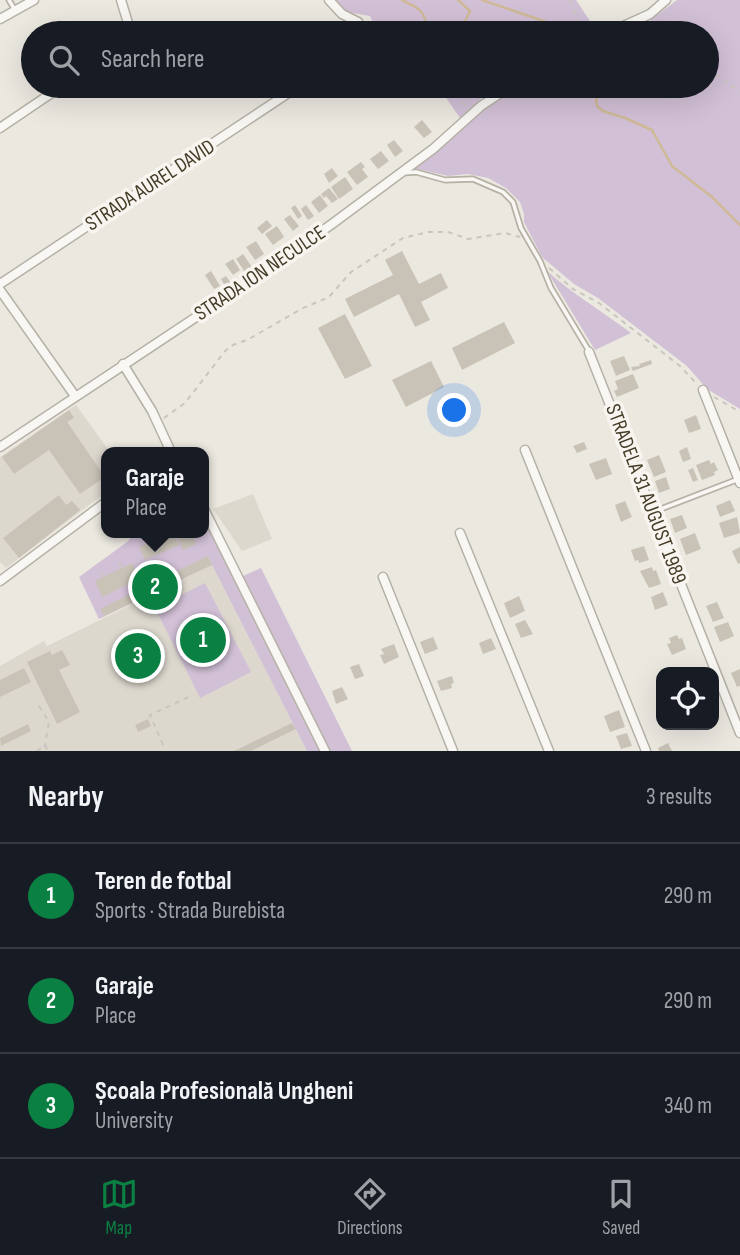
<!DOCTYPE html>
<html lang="en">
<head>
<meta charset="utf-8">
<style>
	:root { --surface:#171b24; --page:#20242c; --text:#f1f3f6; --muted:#9ea1a6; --line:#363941; --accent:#0b8043 }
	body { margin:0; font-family:"Sofia Sans Condensed",sans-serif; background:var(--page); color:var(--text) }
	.controls { position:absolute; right:21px; bottom:21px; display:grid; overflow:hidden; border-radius:14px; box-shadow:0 7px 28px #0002 }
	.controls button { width:63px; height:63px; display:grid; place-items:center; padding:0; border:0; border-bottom:2px solid var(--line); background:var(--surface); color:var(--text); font:35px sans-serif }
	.you { position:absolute; left:455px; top:411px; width:24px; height:24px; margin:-18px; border:5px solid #fff; border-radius:50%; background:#1a73e8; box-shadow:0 0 0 10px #1a73e833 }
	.badge { display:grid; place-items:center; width:46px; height:46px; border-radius:50%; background:var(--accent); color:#fff; font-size:23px; font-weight:700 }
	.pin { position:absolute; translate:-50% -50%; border:4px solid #fff; box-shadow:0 2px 7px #0006 }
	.popup { position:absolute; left:101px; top:447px; width:108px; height:91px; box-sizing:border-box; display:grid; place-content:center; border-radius:14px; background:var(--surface); filter:drop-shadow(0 2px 5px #0005); font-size:23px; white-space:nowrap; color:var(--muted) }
	.popup b { font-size:26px; color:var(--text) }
	.popup::after { content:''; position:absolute; left:50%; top:100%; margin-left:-14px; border:14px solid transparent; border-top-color:var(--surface) }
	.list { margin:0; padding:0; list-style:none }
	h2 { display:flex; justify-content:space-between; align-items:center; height:91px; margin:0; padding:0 28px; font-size:30px }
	h2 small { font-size:23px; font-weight:400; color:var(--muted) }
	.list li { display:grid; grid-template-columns:46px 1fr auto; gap:21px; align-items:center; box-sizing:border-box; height:105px; padding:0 28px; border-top:2px solid var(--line) }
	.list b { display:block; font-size:26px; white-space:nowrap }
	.list p { margin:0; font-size:23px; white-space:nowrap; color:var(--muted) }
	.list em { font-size:23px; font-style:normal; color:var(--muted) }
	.icon { flex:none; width:38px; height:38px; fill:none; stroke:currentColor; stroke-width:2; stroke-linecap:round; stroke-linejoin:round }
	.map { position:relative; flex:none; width:740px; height:751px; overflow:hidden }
	.search { position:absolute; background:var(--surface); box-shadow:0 7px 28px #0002; left:21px; right:21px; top:21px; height:77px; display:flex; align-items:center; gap:18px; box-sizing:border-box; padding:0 24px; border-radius:38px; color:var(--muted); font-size:26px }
	.sheet { height:406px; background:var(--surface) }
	nav { display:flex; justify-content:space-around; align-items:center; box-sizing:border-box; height:98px; border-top:2px solid var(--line); background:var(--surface); font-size:19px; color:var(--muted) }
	nav a { display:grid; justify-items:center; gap:4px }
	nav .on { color:var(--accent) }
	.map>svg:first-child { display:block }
	.built { fill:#ddd8ce }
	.green { fill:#d2c0d6 }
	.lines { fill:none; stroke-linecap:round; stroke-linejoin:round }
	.stream { stroke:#cfb997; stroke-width:2.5 }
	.building { fill:#c9c3b7 }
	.service-casing { stroke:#b6b1a5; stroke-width:7 }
	.minor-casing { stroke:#b6b1a5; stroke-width:11 }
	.path { stroke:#cac6bf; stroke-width:2; stroke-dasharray:5 5; stroke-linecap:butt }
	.service { stroke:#f9f7f4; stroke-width:3.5 }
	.minor { stroke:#f9f7f4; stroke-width:8 }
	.labels { text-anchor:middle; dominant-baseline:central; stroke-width:7; stroke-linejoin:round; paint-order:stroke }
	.street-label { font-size:21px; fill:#443c27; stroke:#f8f5f0 }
</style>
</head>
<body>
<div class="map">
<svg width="740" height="751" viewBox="0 0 740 751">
	<rect width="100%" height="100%" fill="#ebe8e0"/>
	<path class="built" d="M 76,405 L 110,452 L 106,452 L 106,492 L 6,568 L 0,562 L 0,457 Z
		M 253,494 L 272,539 L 242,551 L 213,509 Z
		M 212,565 L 307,751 L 0,751 L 0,666 L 44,641 L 47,646 Z"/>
	<path class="green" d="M 334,0 L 576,0 L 598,33 L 381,33 L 375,28 L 370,16 L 347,12 Z
		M 677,0 L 740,0 L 740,409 L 707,389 L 687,366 L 598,298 L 574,284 L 542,257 L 524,222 L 524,214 L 520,202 L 506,188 L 488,178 L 468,174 L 448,176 L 413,168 L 499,98 L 521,86 L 707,86 L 707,33 L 622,33 L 648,22 Z
		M 434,86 L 499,86 L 483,97 L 460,118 L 442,92 Z
		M 547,271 C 573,294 603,312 631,333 L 595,350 Z
		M 204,517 L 320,751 L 307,751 L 212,565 L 99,619 L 79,577 L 127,542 L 135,533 L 204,533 Z
		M 261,568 L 352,751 L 329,751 L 243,576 Z
		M 205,583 L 251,672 L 200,698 L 155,608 Z"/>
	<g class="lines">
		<path class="stream" d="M 402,0 C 429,13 419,11 432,33
			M 482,0 L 570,30 L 570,33
			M 455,33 L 463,26 L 470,11 L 458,0
			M 601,86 L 596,100 L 597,106 L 603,111 L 625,118 L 652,130 L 672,166 L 712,197 L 740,225"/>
	</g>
	<path class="building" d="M 422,120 L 432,132 L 424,138 L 414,127 Z
		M 394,140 L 403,151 L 395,157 L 387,145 Z
		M 381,151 L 389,161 L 378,169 L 370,159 Z
		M 361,162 L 365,167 L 362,169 L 368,177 L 357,185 L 347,172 Z
		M 332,168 L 338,176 L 329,183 L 324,174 Z
		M 345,177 L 353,189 L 339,199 L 331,187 Z
		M 329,188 L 338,199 L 332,203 L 326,196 L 324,198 L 321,194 Z
		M 320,195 L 328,206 L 319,213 L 311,202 Z
		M 295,205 L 302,216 L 298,219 L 291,208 Z
		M 306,205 L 314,216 L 308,220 L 301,209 Z
		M 290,215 L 299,226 L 293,231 L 284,219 Z
		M 267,220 L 272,226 L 262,234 L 257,228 Z
		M 277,226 L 284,237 L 273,245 L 265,234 Z
		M 256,241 L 264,254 L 255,260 L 246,247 Z
		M 402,251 L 419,284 L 441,273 L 448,288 L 421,302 L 430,320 L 415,327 L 399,294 L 354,317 L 345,299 L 393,275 L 385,260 Z
		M 243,254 L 252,267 L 245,272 L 236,259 Z
		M 233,259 L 240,270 L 233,275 L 225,264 Z
		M 211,271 L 220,286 L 214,289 L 205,275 Z
		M 226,276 L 231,283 L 225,286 L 221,279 Z
		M 345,314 L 372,366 L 345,379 L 318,328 Z
		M 504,322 L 515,343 L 462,370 L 452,348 Z
		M 624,356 L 630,370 L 616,376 L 610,361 Z
		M 651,360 L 652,364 L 633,371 L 631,367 L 640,366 L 639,364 Z
		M 431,361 L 444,387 L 406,407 L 392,380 Z
		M 633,374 L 639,388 L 617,397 L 614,391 L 618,389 L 615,381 Z
		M 69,410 L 74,418 L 67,422 L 105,477 L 80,494 L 49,450 L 14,474 L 2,457 Z
		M 696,415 L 701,429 L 689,433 L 684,420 Z
		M 584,442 L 587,449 L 577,453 L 573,446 Z
		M 687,447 L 691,459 L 683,462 L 679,451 Z
		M 659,455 L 666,472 L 654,477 L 647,460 Z
		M 606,458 L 612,474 L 596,480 L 589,464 Z
		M 709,460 L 711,464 L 714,462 L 718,470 L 714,472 L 715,475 L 702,480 L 696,465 Z
		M 693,468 L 698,480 L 693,482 L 688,470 Z
		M 666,477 L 670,489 L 659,493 L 655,481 Z
		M 59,495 L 66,505 L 72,501 L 80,510 L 19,558 L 3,538 Z
		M 730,500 L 735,511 L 720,517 L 716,506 Z
		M 625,501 L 632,517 L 621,522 L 615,505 Z
		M 682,515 L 687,528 L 675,533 L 670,519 Z
		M 737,517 L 740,533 L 724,538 L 719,523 Z
		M 174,533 L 179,545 L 145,560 L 139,547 Z
		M 176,533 L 185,533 L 187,539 L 193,536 L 196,544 L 183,550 Z
		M 695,533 L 701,549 L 686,555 L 680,539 Z
		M 644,546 L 649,560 L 639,563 L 638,560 L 635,561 L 631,550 Z
		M 740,547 L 740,563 L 738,564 L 732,551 Z
		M 208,556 L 212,565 L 104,616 L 100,609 Z
		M 132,563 L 139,579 L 102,597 L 95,581 Z
		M 652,567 L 653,571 L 656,570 L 661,584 L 649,588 L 640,571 Z
		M 663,592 L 668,605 L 655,610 L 651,597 Z
		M 519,596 L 525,611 L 510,618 L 504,603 Z
		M 717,602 L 724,618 L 713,622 L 706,606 Z
		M 525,620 L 533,634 L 521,638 L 515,624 Z
		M 728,622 L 734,636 L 720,642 L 714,627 Z
		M 677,635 L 679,639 L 682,638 L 686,649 L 672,655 L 667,644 L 671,643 L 669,638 Z
		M 433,637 L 438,649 L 425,654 L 420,642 Z
		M 491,638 L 496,649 L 483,654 L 479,643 Z
		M 394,644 L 399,657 L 384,664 L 380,655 L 384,654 L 381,649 Z
		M 62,650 L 70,665 L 59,670 L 80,712 L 57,724 L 27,662 L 50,651 L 52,655 Z
		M 359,664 L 364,676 L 355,679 L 350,667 Z
		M 24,668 L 31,682 L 0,697 L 0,680 Z
		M 740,669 L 740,686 L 737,687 L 731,673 Z
		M 452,676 L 454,683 L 451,684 L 452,688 L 441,691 L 437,681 Z
		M 342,687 L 348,699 L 336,704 L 332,691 Z
		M 619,710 L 625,727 L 610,732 L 604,716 Z
		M 148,719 L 151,726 L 138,732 L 135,725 Z
		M 292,723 L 296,729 L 251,751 L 234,751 Z
		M 28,724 L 31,731 L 1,746 L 0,738 Z
		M 627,733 L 632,746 L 621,749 L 616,736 Z
		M 668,743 L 672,751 L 659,751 L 658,748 Z"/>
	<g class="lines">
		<g class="service-casing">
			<path id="service" d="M 9,0 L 15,10
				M 403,173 L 416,172 L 445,180 L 473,179 L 503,192 L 513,202 L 521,228 L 540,261 L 551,288 L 589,351
				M 653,512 L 736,480"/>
		</g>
		<g class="minor-casing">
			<path id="minor" d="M 121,0 L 131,33
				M 329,0 L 342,14 L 358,22 L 355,33
				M 0,19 L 34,0
				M 608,33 L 650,14 L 666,0
				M 0,128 L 62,86
				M 0,284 L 299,86
				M 0,290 L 75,396
				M 589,352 L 740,733
				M 123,364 L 152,411 L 171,452
				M 703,390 L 740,483
				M 0,447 L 258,276 L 332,224 L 433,149 L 481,106 L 511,86
				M 525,450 L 646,751
				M 204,509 L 325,751
				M 460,533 L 549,751
				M 383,577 L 453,751
				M 0,581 L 106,502"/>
		</g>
		<path class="path" d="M 570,0 L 583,33
			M 366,23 L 387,28 L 394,33
			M 629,33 L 648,33
			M 707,68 L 740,92
			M 450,86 L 466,107
			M 549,268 L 573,289 L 599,303 L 680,366 L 698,385
			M 714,397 L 740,412
			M 164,418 L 185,403 L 226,350 L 233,345 L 249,339 L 301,309 L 329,297 L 351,272 L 403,238 L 428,232 L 448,232 L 468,239 L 505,233 L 520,237
			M 163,533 L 164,536
			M 142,535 L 146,544
			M 119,562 L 122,568
			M 101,572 L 103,577
			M 39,706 L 49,722 L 44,751
			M 163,745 L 150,715 L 193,695
			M 37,751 L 45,745 L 48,751"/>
		<use href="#service" class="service"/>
		<use href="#minor" class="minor"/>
	</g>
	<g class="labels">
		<g class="street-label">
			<text transform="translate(150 185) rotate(-33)">STRADA AUREL DAVID</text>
			<text transform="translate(260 273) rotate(-34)">STRADA ION NECULCE</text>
			<text transform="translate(646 494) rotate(69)">STRADELA 31 AUGUST 1989</text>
		</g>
	</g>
</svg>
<div class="controls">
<button><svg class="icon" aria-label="locate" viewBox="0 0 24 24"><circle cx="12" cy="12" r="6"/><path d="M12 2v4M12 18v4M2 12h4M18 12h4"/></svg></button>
</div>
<div class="you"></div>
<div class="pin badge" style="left:203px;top:640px">1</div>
<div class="pin badge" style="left:155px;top:587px">2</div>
<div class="popup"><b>Garaje</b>Place</div>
<div class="pin badge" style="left:138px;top:656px">3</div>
<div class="search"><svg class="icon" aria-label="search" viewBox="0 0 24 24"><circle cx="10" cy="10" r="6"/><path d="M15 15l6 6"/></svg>Search here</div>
</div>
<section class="sheet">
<h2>Nearby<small>3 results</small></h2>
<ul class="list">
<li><span class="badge">1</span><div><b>Teren de fotbal</b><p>Sports · Strada Burebista</p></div><em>290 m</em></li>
<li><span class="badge">2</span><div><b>Garaje</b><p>Place</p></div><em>290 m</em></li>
<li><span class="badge">3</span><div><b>Școala Profesională Ungheni</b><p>University</p></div><em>340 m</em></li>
</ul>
</section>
<nav>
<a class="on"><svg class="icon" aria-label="map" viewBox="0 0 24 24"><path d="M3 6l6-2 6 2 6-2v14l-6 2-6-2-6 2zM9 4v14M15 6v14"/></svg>Map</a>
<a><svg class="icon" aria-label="directions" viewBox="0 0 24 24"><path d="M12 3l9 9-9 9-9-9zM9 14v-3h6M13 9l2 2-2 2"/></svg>Directions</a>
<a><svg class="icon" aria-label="saved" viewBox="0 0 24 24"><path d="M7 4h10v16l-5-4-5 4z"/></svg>Saved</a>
</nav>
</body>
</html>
